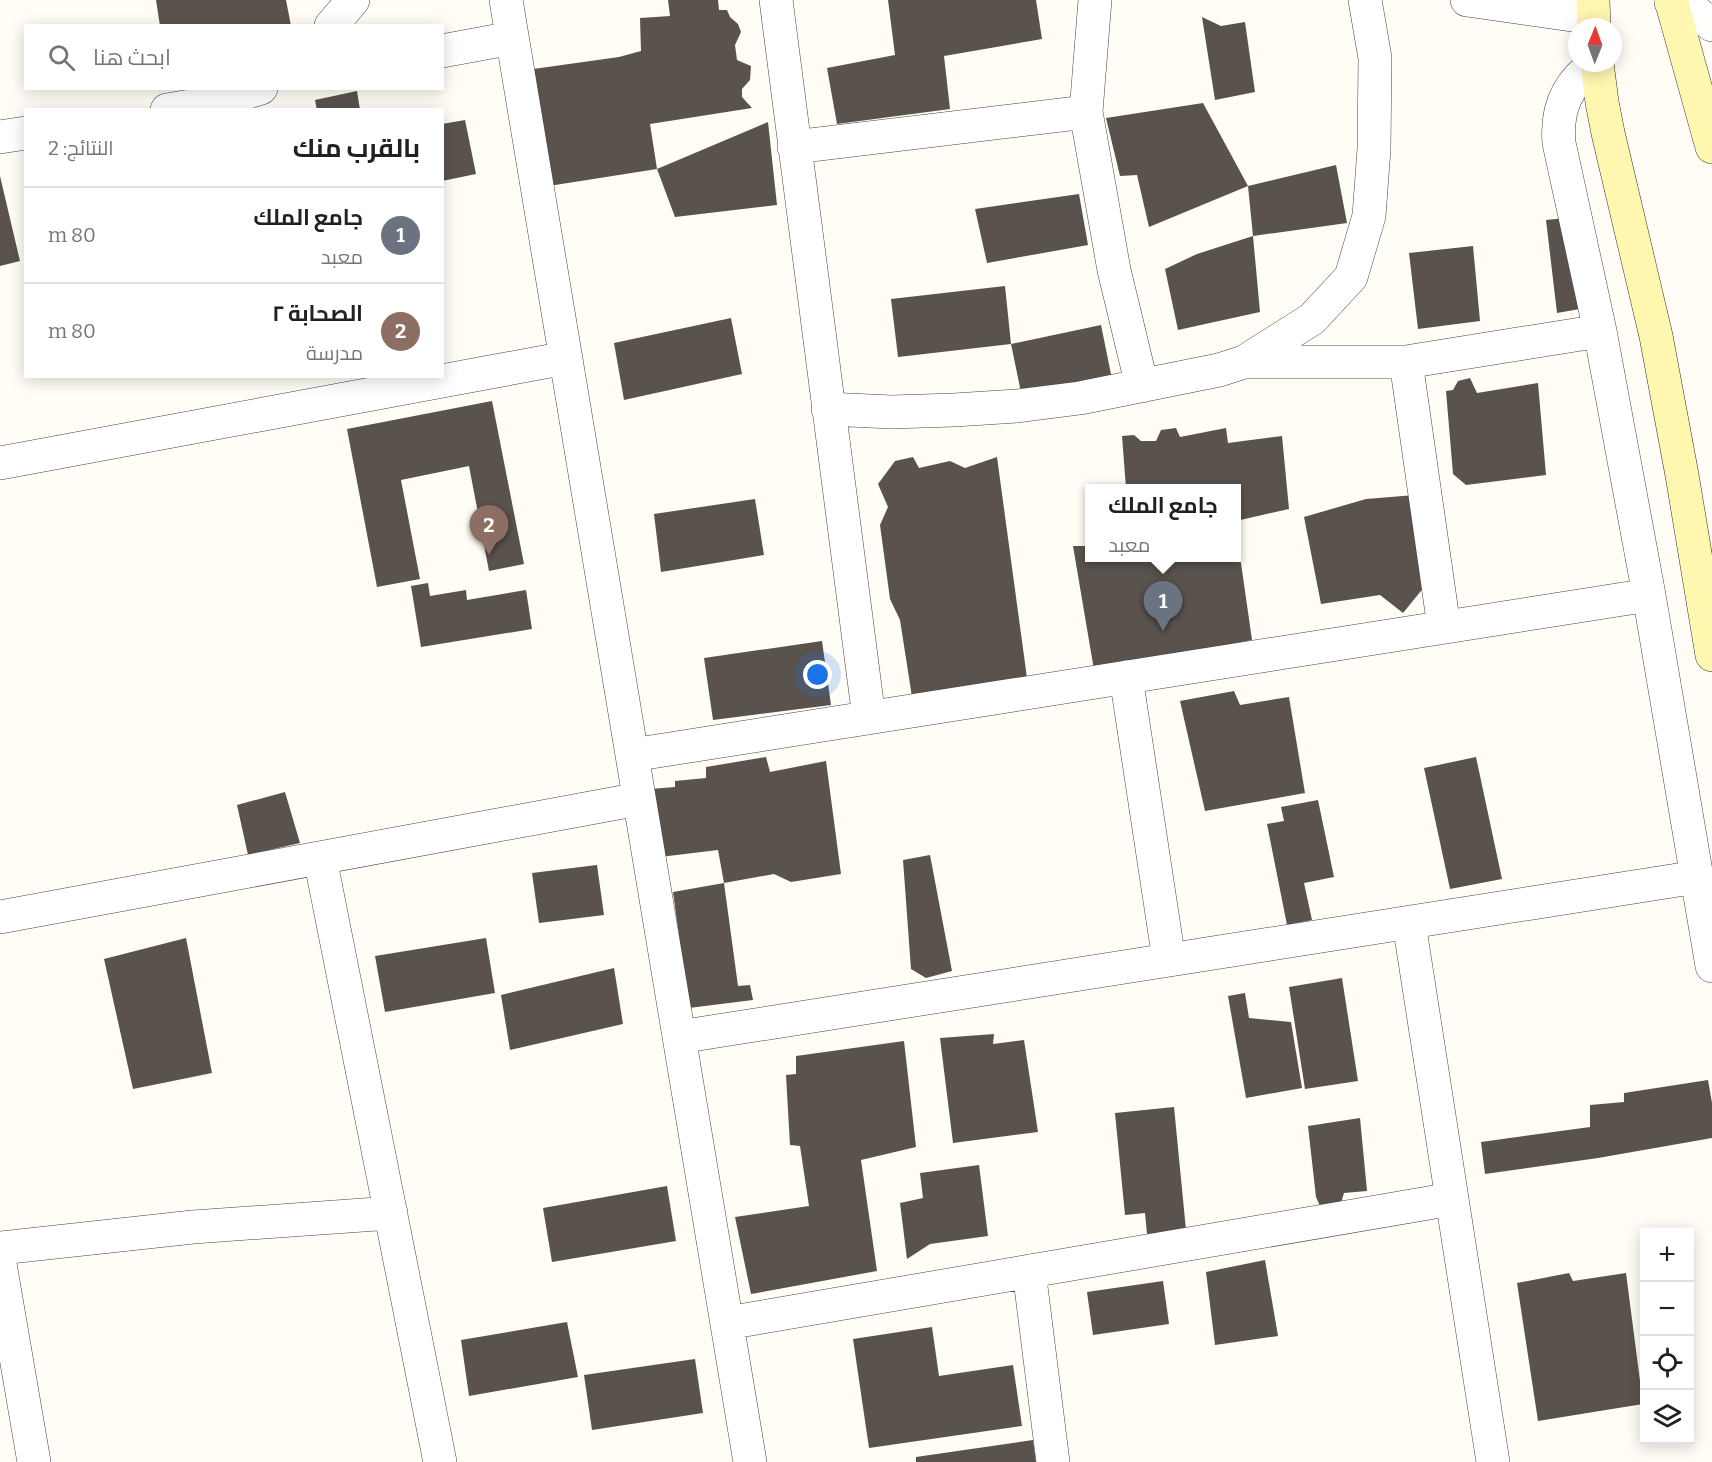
<!DOCTYPE html>
<html lang="ar">
<head>
<meta charset="utf-8">
<style>
	:root { --surface:#fff; --page:#f2f2f2; --text:#202124; --muted:#757577; --line:#e0e0e0; --accent:#c4262e }
	body { margin:0; font-family:Bitter,Cairo,serif; background:var(--page); color:var(--text); direction:rtl }
	.controls { position:absolute; right:18px; bottom:18px; display:grid; overflow:hidden; border-radius:0px; box-shadow:0 3px 15px #0003 }
	.controls button { width:54px; height:54px; display:grid; place-items:center; padding:0; border:0; border-bottom:2px solid var(--line); background:var(--surface); color:var(--text); font:30px sans-serif }
	.compass { position:absolute; left:1568px; top:18px; width:54px; height:54px; border-radius:50%; background:var(--surface); box-shadow:0 3px 15px #0003; rotate:1deg }
	.you { position:absolute; left:818px; top:675px; width:21px; height:21px; margin:-15px; border:4px solid #fff; border-radius:50%; background:#1a73e8; box-shadow:0 0 0 9px #1a73e833 }
	.badge { display:grid; place-items:center; width:39px; height:39px; border-radius:50%; background:var(--accent); color:#fff; font-size:20px; font-weight:700 }
	.pin { position:absolute; translate:-50% -50px; filter:drop-shadow(0 2px 3px #0008) }
	.pin::after { content:''; position:absolute; top:32px; width:21px; height:18px; background:inherit; clip-path:polygon(0 0,100% 0,50% 100%) }
	.popup { position:absolute; left:1085px; top:484px; width:156px; height:78px; box-sizing:border-box; display:grid; place-content:center; border-radius:0px; background:var(--surface); filter:drop-shadow(0 2px 4px #0005); font-size:20px; white-space:nowrap; color:var(--muted) }
	.popup b { font-size:22px; color:var(--text) }
	.popup::after { content:''; position:absolute; left:50%; top:100%; margin-left:-12px; border:12px solid transparent; border-top-color:var(--surface) }
	.list { margin:0; padding:0; list-style:none }
	h2 { display:flex; justify-content:space-between; align-items:center; height:78px; margin:0; padding:0 24px; font-size:26px }
	h2 small { font-size:20px; font-weight:400; color:var(--muted) }
	.list li { display:grid; grid-template-columns:39px 1fr auto; gap:18px; align-items:center; box-sizing:border-box; height:96px; padding:0 24px; border-top:2px solid var(--line) }
	.list b { display:block; font-size:22px; white-space:nowrap }
	.list p { margin:0; font-size:20px; white-space:nowrap; color:var(--muted) }
	.list em { font-size:20px; font-style:normal; color:var(--muted) }
	.icon { flex:none; width:33px; height:33px; fill:none; stroke:currentColor; stroke-width:2; stroke-linecap:round; stroke-linejoin:round }
	.map { position:relative; flex:none; width:1712px; height:1462px; overflow:hidden; direction:ltr }
	.search { position:absolute; background:var(--surface); box-shadow:0 3px 15px #0003; left:24px; top:24px; width:420px; height:66px; display:flex; align-items:center; gap:15px; box-sizing:border-box; padding:0 21px; border-radius:0px; color:var(--muted); font-size:22px }
	.panel { position:absolute; background:var(--surface); box-shadow:0 3px 15px #0003; left:24px; top:108px; width:420px; height:270px; border-radius:0px; direction:rtl }
	.map>svg:first-child { display:block }
	.building { fill:#5a524d }
	.lines { fill:none; stroke-linecap:round; stroke-linejoin:round }
	.street-casing { stroke:#444; stroke-width:34 }
	.secondary-casing { stroke:#333; stroke-width:34 }
	.street { stroke:#fff; stroke-width:33 }
	.secondary { stroke:#fff6b0; stroke-width:33 }
</style>
</head>
<body>
<div class="map">
<svg width="1712" height="1462" viewBox="0 0 1712 1462">
	<rect width="100%" height="100%" fill="#fffdf5"/>
	<path class="building" d="M 156,0 L 286,0 L 291,26 L 160,26 Z
		M 668,0 L 718,0 L 719,10 L 727,10 L 730,17 L 738,24 L 741,32 L 735,45 L 737,60 L 751,66 L 750,80 L 742,89 L 742,97 L 752,108 L 650,124 L 657,169 L 536,188 L 519,71 L 619,57 L 641,51 L 640,18 L 670,16 Z
		M 888,0 L 1036,0 L 1042,39 L 944,56 L 950,109 L 837,124 L 827,68 L 895,55 Z
		M 1202,17 L 1221,26 L 1245,22 L 1255,92 L 1215,100 Z
		M 357,91 L 360,110 L 317,110 L 315,100 Z
		M 1203,103 L 1248,186 L 1149,227 L 1137,175 L 1120,176 L 1106,118 Z
		M 465,120 L 476,174 L 442,181 L 442,124 Z
		M 768,122 L 777,205 L 675,217 L 657,169 Z
		M 1336,165 L 1347,223 L 1253,236 L 1248,186 Z
		M 0,176 L 20,261 L 0,266 Z
		M 1079,194 L 1088,245 L 987,263 L 975,209 Z
		M 1575,217 L 1591,307 L 1557,313 L 1546,220 Z
		M 1253,236 L 1260,312 L 1178,330 L 1165,269 L 1197,254 Z
		M 1473,246 L 1480,321 L 1418,329 L 1409,253 Z
		M 1005,286 L 1011,344 L 898,357 L 891,299 Z
		M 731,318 L 742,374 L 624,400 L 614,343 Z
		M 1101,325 L 1113,384 L 1023,402 L 1011,344 Z
		M 1470,378 L 1477,393 L 1538,383 L 1546,475 L 1466,485 L 1453,474 L 1446,391 L 1453,390 L 1458,381 Z
		M 492,401 L 524,564 L 489,571 L 469,466 L 401,480 L 420,579 L 377,587 L 347,429 Z
		M 1176,428 L 1180,437 L 1226,428 L 1228,443 L 1282,436 L 1289,509 L 1236,521 L 1236,488 L 1126,488 L 1122,436 L 1134,435 L 1141,441 L 1156,441 L 1161,430 Z
		M 913,457 L 919,468 L 950,461 L 965,468 L 997,457 L 1027,678 L 912,697 L 900,620 L 890,599 L 880,525 L 888,507 L 878,484 L 895,461 Z
		M 1415,495 L 1425,586 L 1403,613 L 1380,595 L 1321,604 L 1304,517 L 1366,499 Z
		M 755,499 L 764,555 L 661,572 L 654,514 Z
		M 1236,528 L 1252,640 L 1094,670 L 1073,546 L 1090,546 L 1090,558 L 1236,558 Z
		M 428,583 L 430,596 L 466,590 L 467,600 L 526,590 L 532,629 L 421,647 L 411,586 Z
		M 822,641 L 831,705 L 713,720 L 704,658 Z
		M 1234,691 L 1240,705 L 1289,697 L 1305,793 L 1205,811 L 1180,701 Z
		M 766,757 L 770,772 L 826,761 L 841,874 L 791,882 L 774,874 L 724,883 L 738,986 L 750,985 L 753,1000 L 689,1008 L 673,892 L 724,883 L 718,850 L 660,857 L 650,789 L 675,787 L 675,781 L 706,778 L 706,767 Z
		M 1476,757 L 1502,879 L 1450,889 L 1424,768 Z
		M 285,792 L 300,843 L 248,855 L 237,805 Z
		M 1318,800 L 1334,877 L 1304,883 L 1312,920 L 1287,925 L 1267,824 L 1284,821 L 1281,807 Z
		M 930,855 L 952,971 L 926,978 L 911,969 L 903,860 Z
		M 597,865 L 604,915 L 539,923 L 532,873 Z
		M 186,938 L 212,1073 L 133,1089 L 104,959 Z
		M 486,938 L 495,993 L 385,1012 L 375,956 Z
		M 614,968 L 623,1024 L 510,1050 L 501,995 Z
		M 1342,978 L 1358,1081 L 1305,1089 L 1289,987 Z
		M 1245,993 L 1249,1018 L 1291,1022 L 1302,1088 L 1246,1098 L 1228,996 Z
		M 994,1034 L 993,1044 L 1024,1040 L 1038,1132 L 953,1143 L 940,1038 Z
		M 904,1041 L 916,1147 L 861,1160 L 877,1271 L 751,1294 L 735,1217 L 809,1206 L 800,1146 L 790,1145 L 786,1075 L 796,1074 L 796,1056 Z
		M 1708,1080 L 1712,1103 L 1712,1138 L 1598,1158 L 1485,1174 L 1481,1142 L 1590,1127 L 1590,1105 L 1624,1102 L 1624,1093 Z
		M 1174,1107 L 1186,1230 L 1147,1234 L 1145,1213 L 1125,1215 L 1115,1113 Z
		M 1360,1118 L 1367,1191 L 1344,1193 L 1341,1203 L 1320,1206 L 1316,1197 L 1308,1126 Z
		M 979,1165 L 988,1236 L 930,1244 L 907,1259 L 900,1203 L 923,1198 L 920,1173 Z
		M 667,1186 L 676,1241 L 552,1262 L 543,1208 Z
		M 1265,1260 L 1278,1336 L 1215,1345 L 1206,1272 Z
		M 1569,1273 L 1573,1281 L 1626,1273 L 1643,1404 L 1538,1421 L 1517,1283 Z
		M 1163,1281 L 1169,1324 L 1093,1335 L 1087,1292 Z
		M 567,1322 L 578,1377 L 469,1396 L 461,1340 Z
		M 932,1327 L 939,1376 L 1013,1365 L 1022,1426 L 869,1448 L 853,1339 Z
		M 695,1359 L 703,1413 L 592,1430 L 584,1375 Z
		M 1033,1440 L 1036,1462 L 916,1462 L 916,1457 Z"/>
	<g class="lines">
		<g class="street-casing">
			<path id="street" d="M 506,0 L 750,1462
				M 776,0 L 869,718
				M 1095,0 L 1086,112 L 1114,270 L 1142,386
				M 1467,0 L 1593,18
				M 1671,2 L 1697,13 L 1712,25
				M 331,26 L 353,0
				M 442,51 L 512,38
				M 1596,63 C 1567,83 1556,109 1559,143 L 1600,331 L 1649,595 L 1712,966
				M 167,110 L 220,101 L 261,88
				M 0,137 L 26,133
				M 794,147 L 1086,112
				M 1244,362 L 1406,362 L 1444,627
				M 1406,362 L 1600,331
				M 828,409 L 891,412 L 954,410 L 1017,406 L 1080,398 L 1219,370 L 1244,362 L 1312,319 L 1351,277 L 1369,216 L 1374,149 L 1375,58 L 1365,0
				M 0,463 L 566,358
				M 1126,677 L 1169,960
				M 632,755 L 1649,595
				M 320,858 L 440,1462
				M 0,917 L 639,799
				M 1409,923 L 1493,1462
				M 679,1037 L 1697,877
				M 0,1248 L 193,1227 L 391,1213
				M 0,1264 L 34,1462
				M 1029,1271 L 1053,1462
				M 727,1323 L 1452,1199"/>
		</g>
		<g class="secondary-casing">
			<path id="secondary" d="M 1593,0 L 1594,27
				M 1671,0 L 1712,147
				M 1597,63 L 1602,102 L 1608,133 L 1656,336 L 1682,475 L 1712,655"/>
		</g>
		<use href="#street" class="street"/>
		<use href="#secondary" class="secondary"/>
	</g>
</svg>
<div class="controls">
<button>+</button>
<button>−</button>
<button><svg class="icon" aria-label="locate" viewBox="0 0 24 24"><circle cx="12" cy="12" r="6"/><path d="M12 2v4M12 18v4M2 12h4M18 12h4"/></svg></button>
<button><svg class="icon" aria-label="layers" viewBox="0 0 24 24"><path d="M12 4l9 5-9 5-9-5zM3 14l9 5 9-5"/></svg></button>
</div>
<svg class="compass" viewBox="-18 -18 36 36"><path d="M0-13l5 13h-10z" fill="#e53935"/><path d="M0 13l5-13h-10z" fill="#757577"/></svg>
<div class="you"></div>
<div class="pin badge" style="left:1163px;top:631px;background:#6b7280">1</div>
<div class="popup"><b>جامع الملك</b>معبد</div>
<div class="pin badge" style="left:489px;top:555px;background:#8d6e63">2</div>
<div class="search"><svg class="icon" aria-label="search" viewBox="0 0 24 24"><circle cx="10" cy="10" r="6"/><path d="M15 15l6 6"/></svg>ابحث هنا</div>
<section class="panel">
<h2>بالقرب منك<small>النتائج: 2</small></h2>
<ul class="list">
<li><span class="badge" style="background:#6b7280">1</span><div><b>جامع الملك</b><p>معبد</p></div><em>80 m</em></li>
<li><span class="badge" style="background:#8d6e63">2</span><div><b>الصحابة ٢</b><p>مدرسة</p></div><em>80 m</em></li>
</ul>
</section>
</div>
</body>
</html>
